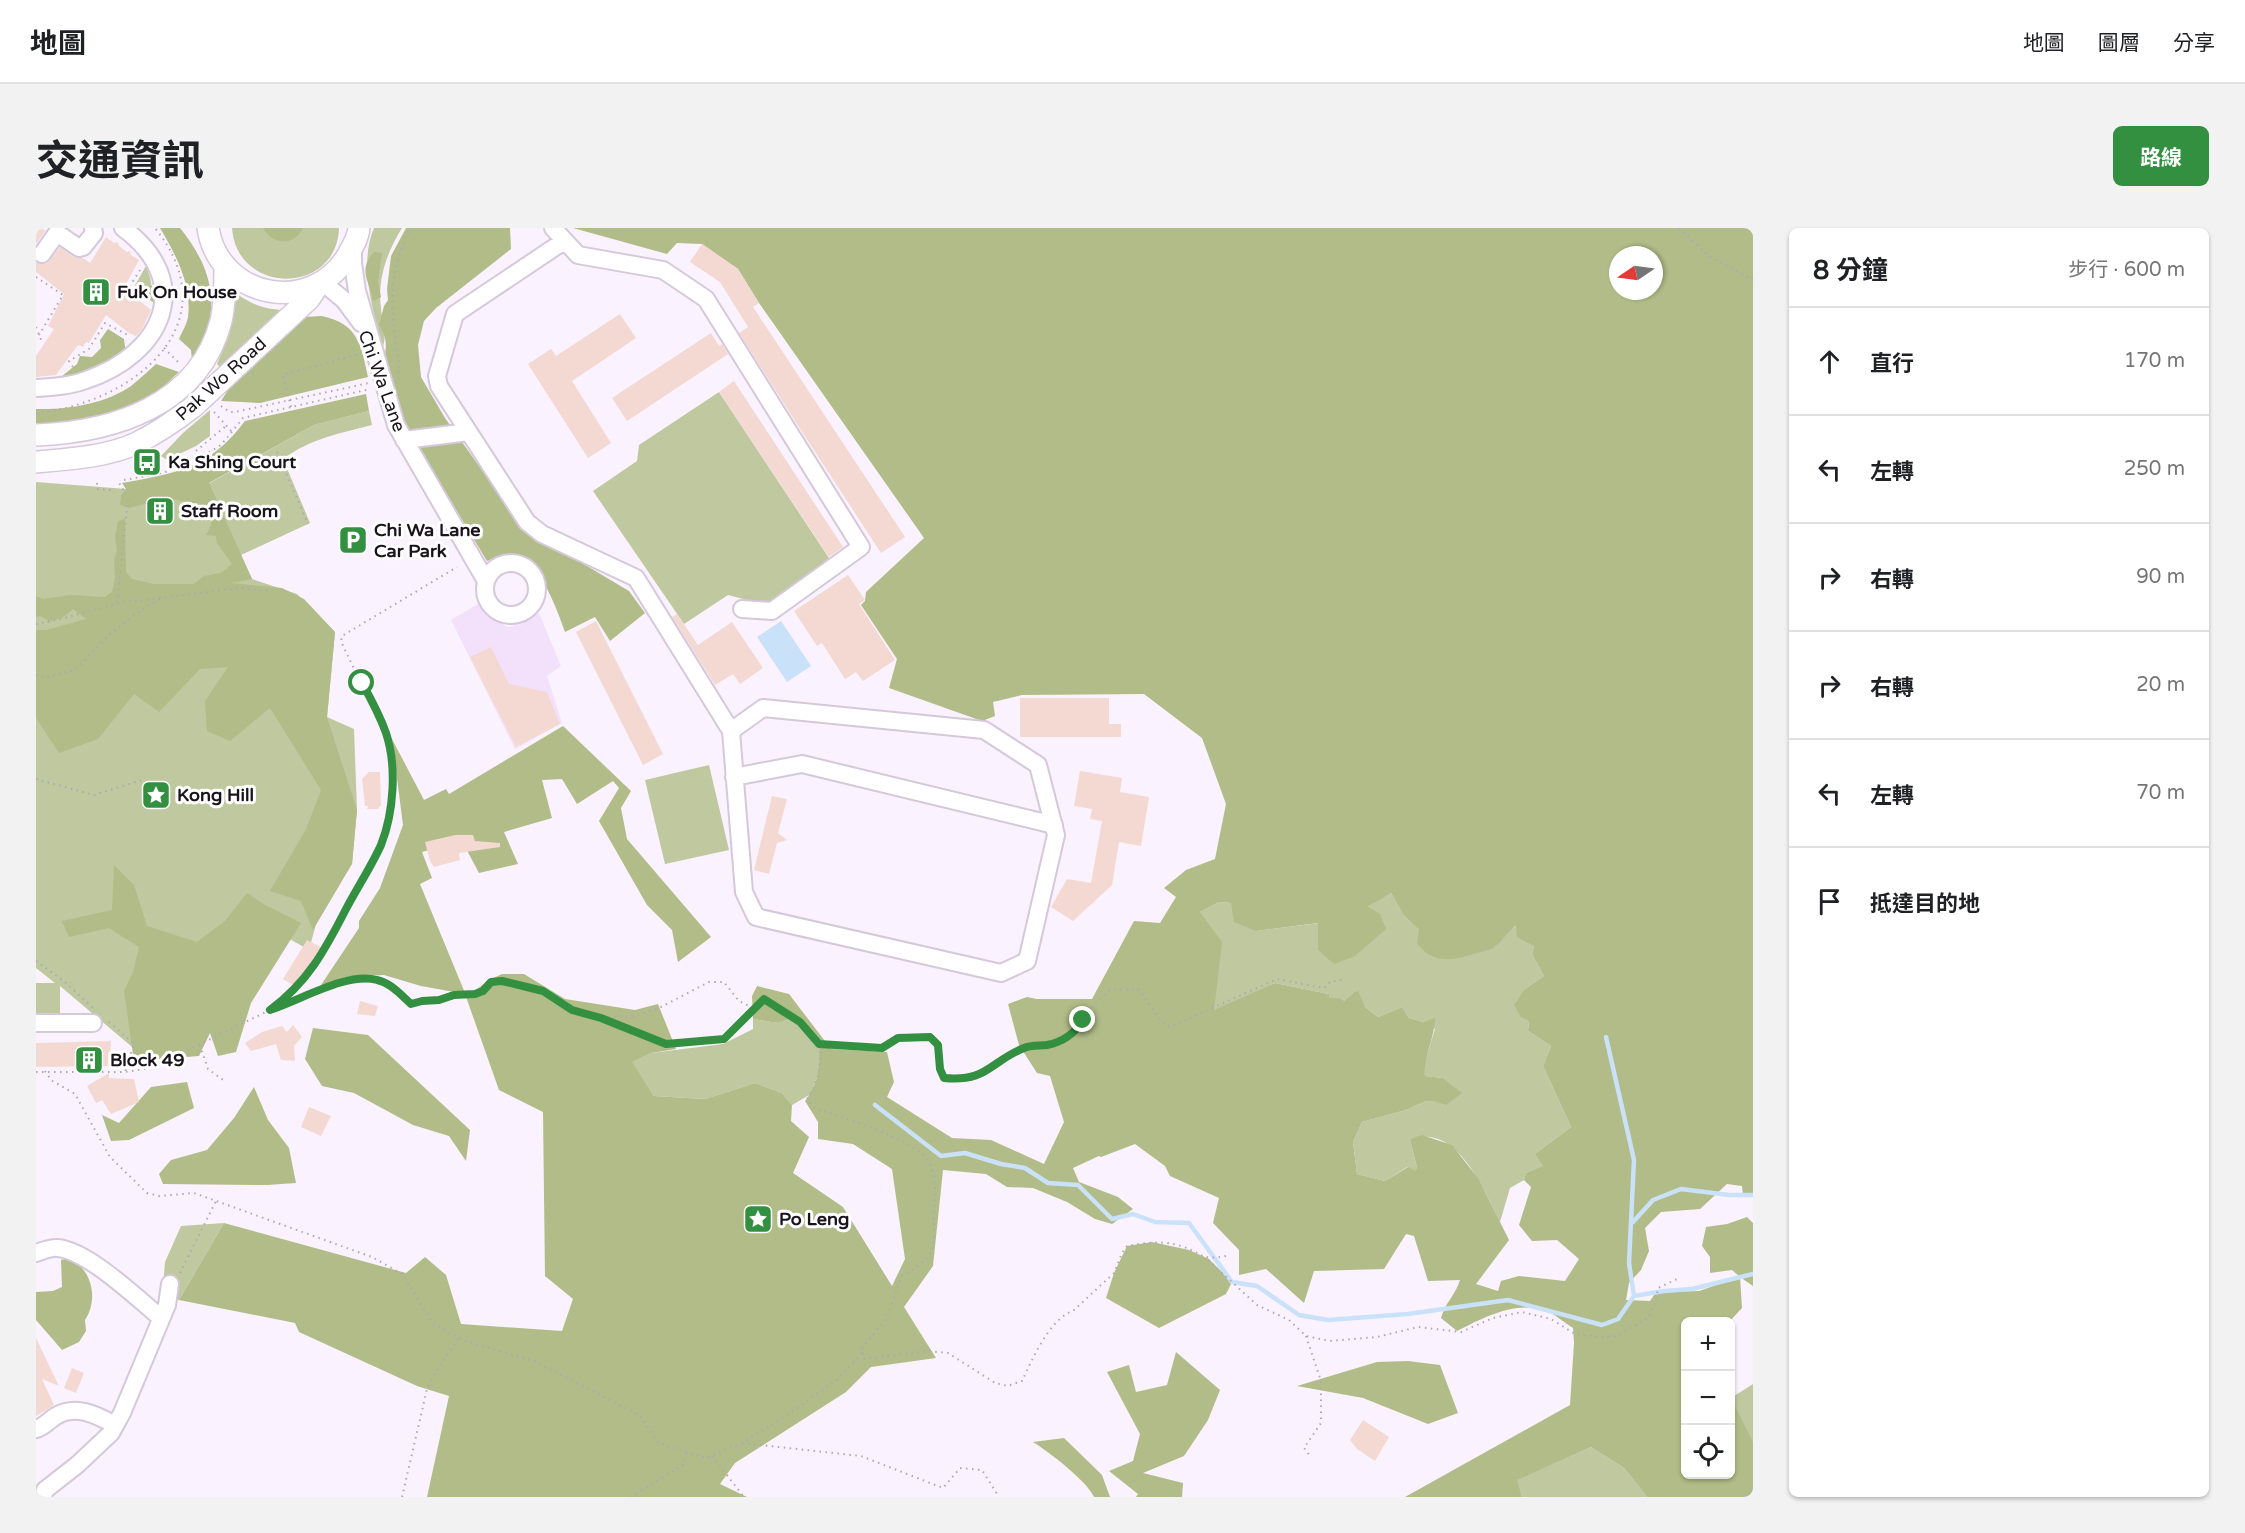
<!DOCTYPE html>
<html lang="zh-TW">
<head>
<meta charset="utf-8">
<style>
	:root { --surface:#fff; --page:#f2f2f2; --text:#202124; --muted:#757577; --line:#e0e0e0; --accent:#349041 }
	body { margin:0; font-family:"Varela Round","Noto Sans TC",sans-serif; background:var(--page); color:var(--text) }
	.controls { position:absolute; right:18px; bottom:18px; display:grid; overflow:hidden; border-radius:9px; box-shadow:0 2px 4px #0004 }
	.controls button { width:54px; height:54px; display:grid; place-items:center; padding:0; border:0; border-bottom:2px solid var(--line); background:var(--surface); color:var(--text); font:30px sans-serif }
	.compass { position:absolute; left:1573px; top:18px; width:54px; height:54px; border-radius:50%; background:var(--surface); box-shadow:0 2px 4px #0004; rotate:257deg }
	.stop { position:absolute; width:18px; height:18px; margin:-14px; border:4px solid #349041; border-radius:50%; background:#fff }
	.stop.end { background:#349041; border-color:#fff; box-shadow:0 2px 6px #0008 }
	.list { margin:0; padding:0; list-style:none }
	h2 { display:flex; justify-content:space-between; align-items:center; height:78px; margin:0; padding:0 24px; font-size:26px }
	h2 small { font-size:20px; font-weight:400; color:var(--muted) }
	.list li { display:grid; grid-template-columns:39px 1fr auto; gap:18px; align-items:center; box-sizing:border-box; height:108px; padding:0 24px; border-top:2px solid var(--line) }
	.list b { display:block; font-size:22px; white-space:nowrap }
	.list em { font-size:20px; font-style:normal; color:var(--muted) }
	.icon { flex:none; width:33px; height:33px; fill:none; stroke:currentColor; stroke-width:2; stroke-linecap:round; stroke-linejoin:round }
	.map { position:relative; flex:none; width:1717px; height:1269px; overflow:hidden; border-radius:9px }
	header { display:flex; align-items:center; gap:36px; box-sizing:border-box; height:84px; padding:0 30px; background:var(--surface); border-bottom:2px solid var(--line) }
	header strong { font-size:28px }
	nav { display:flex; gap:33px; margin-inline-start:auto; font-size:21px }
	.intro { display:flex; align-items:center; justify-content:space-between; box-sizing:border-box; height:144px; padding:0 36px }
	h1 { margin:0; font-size:42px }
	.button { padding:15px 27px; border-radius:9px; background:var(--accent); color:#fff; font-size:21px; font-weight:700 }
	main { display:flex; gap:36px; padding:0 36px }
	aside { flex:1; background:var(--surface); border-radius:9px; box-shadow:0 2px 4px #0004 }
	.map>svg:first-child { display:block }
	.built { fill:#f3e1fc }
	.green { fill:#bfc89f }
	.forest { fill:#b1bc88; fill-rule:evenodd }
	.water { fill:#cae1fa }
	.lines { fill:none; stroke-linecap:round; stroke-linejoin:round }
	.stream { stroke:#cae1fa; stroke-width:4.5 }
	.building { fill:#f3d9d2 }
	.minor-casing { stroke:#d5c8db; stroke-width:20 }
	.major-casing { stroke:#d5c8db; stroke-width:24 }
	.path { stroke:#afa8b3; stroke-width:2; stroke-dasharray:1.5 4.5; stroke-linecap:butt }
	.minor { stroke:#fff; stroke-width:16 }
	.major { stroke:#fff; stroke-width:21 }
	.route { stroke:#349041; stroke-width:8 }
	.labels { text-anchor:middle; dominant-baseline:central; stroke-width:6; stroke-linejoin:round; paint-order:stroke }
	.poi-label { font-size:18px; font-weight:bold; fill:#19141b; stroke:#fff; text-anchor:start }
	.street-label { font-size:18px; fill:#19141b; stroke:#fff }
</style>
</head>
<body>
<header>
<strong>地圖</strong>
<nav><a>地圖</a><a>圖層</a><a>分享</a></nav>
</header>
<div class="intro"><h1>交通資訊</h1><a class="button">路線</a></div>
<main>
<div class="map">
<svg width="1717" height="1269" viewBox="0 0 1717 1269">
	<rect width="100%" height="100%" fill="#faf2fe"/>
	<path class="built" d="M 447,373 L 458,391 L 471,399 L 484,397 L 503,385 L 525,438 L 511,448 L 526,495 L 479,521 L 415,392 Z"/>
	<path class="green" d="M 196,0 L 303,0 C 301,67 201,68 196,0 Z
		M 338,0 L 366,0 C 351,24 341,52 345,80 C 346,95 352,107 346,121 C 338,83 322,38 338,0 Z
		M 110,38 L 114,49 L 118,72 L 98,59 Z
		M 201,66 C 217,77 230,82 250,82 L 186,141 L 181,136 L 193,107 Z
		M 683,164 L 795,333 L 731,377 L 692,367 L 648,396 L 557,263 L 601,233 L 603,217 Z
		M 174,182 L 174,208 L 160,218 L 131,232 L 125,228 L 147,205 Z
		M 333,183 L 336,197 C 304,205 274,211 247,231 L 274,295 L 205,327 L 216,351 L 261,366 L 299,404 L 291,489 L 318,501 L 321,582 L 316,636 L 293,648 L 273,722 L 208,685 L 156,750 L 115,835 L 24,758 L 24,788 L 0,788 L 0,755 L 19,755 L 0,740 L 0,254 L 90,261 L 172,256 L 278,197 Z
		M 673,537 L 693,622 L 629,636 L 609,552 Z
		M 1355,665 L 1368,688 L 1383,702 L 1459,719 L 1472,703 L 1481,698 L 1498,718 L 1496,726 L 1508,748 L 1489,761 L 1493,793 L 1492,803 L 1515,818 L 1507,838 L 1535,899 L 1499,926 L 1508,938 L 1490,945 L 1488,952 L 1474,960 L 1464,994 C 1447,960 1421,895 1374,911 L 1381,940 L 1379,944 L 1371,939 L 1349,953 L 1321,946 L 1317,914 L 1326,894 L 1370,882 L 1390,873 L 1425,865 L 1407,850 L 1389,848 L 1388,836 L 1399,801 L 1388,794 L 1373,790 L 1366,779 L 1342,789 L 1329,779 L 1317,765 L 1308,773 L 1294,771 L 1293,766 L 1239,755 L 1178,783 L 1164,684 L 1183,674 L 1195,675 L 1220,703 L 1283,695 L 1345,672 Z
		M 757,790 L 784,816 L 785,837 L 775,866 L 756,877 L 746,865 L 719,855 L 669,871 L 618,868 L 595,834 L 615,825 L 687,816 L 717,801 L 717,791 L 742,795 Z
		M 188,995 L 143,1072 L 126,1071 L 129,1034 L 145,998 Z
		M 1717,1156 L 1717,1225 L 1695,1170 Z
		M 1555,1219 L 1588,1240 L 1611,1269 L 1486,1269 L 1480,1252 Z"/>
	<path class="forest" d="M 124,0 L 144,0 C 179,43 187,86 156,133 L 155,122 L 143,111 C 146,104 151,96 152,89 C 156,57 140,27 124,0 Z
		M 227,0 L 267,0 C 258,18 237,18 227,0 Z
		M 370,0 L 474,0 L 475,21 L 400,80 L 388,93 L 382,117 L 385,149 L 409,190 L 487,300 L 593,363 L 609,385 L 574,413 L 559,389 L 529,404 C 521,381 505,338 483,327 C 473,323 460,329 451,333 L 369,197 L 353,158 L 354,140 L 348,131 C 351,117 351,109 343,97 L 348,78 L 352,72 L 351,61 L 355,28 Z
		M 537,0 L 1717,0 L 1717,969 L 1707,968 L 1706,958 L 1691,956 L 1664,981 L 1625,984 L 1609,1000 L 1613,1023 L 1605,1042 L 1593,1055 L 1590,1072 L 1614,1073 L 1620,1064 L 1663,1063 L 1704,1049 L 1696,1042 L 1674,1045 L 1674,1029 L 1666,1018 L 1670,999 L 1691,996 L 1711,989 L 1717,995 L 1717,1058 L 1704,1049 L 1706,1080 L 1694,1093 L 1650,1094 L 1650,1246 L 1694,1246 L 1695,1170 L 1717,1214 L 1717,1269 L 1611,1269 L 1588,1240 L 1555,1219 L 1481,1252 L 1486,1269 L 1369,1269 L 1534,1177 L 1538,1115 L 1537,1100 C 1529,1095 1521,1088 1513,1084 C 1482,1071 1449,1089 1421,1103 L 1405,1090 C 1409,1075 1420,1066 1424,1052 L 1392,1053 L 1378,1008 L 1370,1006 L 1348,1041 L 1278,1043 L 1268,1075 L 1230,1041 L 1203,1047 L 1203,1022 L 1177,995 L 1183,970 L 1134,948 L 1129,938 L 1099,916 L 1065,929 L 1063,928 L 1037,940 L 1043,954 L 1082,969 L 1097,981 L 1076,996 L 1059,991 L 1031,974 L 997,960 L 971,959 L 950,946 L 907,942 L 897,1038 L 868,1079 L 900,1130 L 835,1139 L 810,1164 L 699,1235 L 684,1256 L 711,1269 L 391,1269 L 413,1168 L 381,1158 L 263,1104 L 259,1095 L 143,1072 L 188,995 L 370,1045 L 389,1029 L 410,1047 L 425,1096 L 526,1103 L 537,1071 L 509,1048 L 507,884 L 463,862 L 429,766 L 385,758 L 348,747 L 309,749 L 283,760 L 323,700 L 323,693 L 344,660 L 367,597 L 356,511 L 388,572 L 410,561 L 413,566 L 527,498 L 595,563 L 585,580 L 591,611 L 675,709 L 642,734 L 636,702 L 611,677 L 563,593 L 583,560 L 577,553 L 541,576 L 526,551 L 506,552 L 516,590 L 468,604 L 482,636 L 443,645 L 426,613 L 386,624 L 396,650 L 384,656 L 429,765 L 437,764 L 453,752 L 466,746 L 488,746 L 529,771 L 599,782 L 622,776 L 640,821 L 615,825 L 596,834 L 618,868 L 669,871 L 719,855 L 746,865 L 756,877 L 755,893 L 773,909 L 757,945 L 807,979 L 856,1058 L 869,1031 L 856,941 L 817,916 L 782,911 L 782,894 L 769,873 C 782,857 785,836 783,816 L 757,790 L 742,795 L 717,791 L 716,768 L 721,758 L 753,766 L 795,821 L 851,824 L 858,854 L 851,869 L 916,910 L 955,912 L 1008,936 L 1028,894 L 1014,848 L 1001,845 L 983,817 L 972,776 L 991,769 L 1001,771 L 1056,771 L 1098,693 L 1124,695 L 1140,669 L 1128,660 L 1150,642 L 1179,631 L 1190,576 L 1166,510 L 1108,466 L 986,467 L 957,474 L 959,488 L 946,493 L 853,460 L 861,431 L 825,377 L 829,373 L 830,364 L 888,310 L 723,75 L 702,41 L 666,16 L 641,15 L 631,26 ZM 1582,27 L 1618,27 L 1618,63 L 1582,63 ZM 1355,665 L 1368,688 L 1383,702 L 1381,715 C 1396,737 1419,732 1441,725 C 1447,723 1455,722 1460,718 C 1467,712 1471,704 1480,698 L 1481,709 L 1498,718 L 1496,726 L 1508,748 L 1489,761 L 1478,777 L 1485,789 L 1493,793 L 1492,803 L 1515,818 L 1507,838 L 1535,899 L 1499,926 L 1507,938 L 1490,945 L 1488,952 L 1495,959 L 1483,997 L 1496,1013 L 1521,1012 L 1543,1031 L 1529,1053 L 1483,1048 L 1465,1053 L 1462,1063 L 1440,1056 L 1473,1012 L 1442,950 L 1416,917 L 1386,907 L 1374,911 L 1381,940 L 1379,943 L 1372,939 L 1349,953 L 1321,946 L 1317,914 L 1326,894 L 1370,882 L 1390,873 L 1398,873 L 1410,877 L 1426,865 L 1407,850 L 1389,848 C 1387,828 1399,810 1399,790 L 1388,794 L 1373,790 L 1366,779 L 1342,789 L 1329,779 L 1322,763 L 1317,765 L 1308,773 L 1303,770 L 1294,770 L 1293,766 L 1239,755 L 1178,782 L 1186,714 L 1164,684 L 1183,674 L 1195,675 L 1198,694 L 1220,703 L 1282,695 L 1282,722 L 1298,736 L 1319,728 L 1350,701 L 1344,686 L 1331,678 L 1345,672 Z
		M 338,24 L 346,25 L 342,54 L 345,69 L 337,73 C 334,53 321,43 338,24 Z
		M 111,58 L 118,58 L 120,76 L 108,68 L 107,60 Z
		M 286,88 C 322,96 325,116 332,149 L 224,175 L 185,173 L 192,162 L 258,93 L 269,89 Z
		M 72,101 L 88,111 L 90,127 L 95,135 L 20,153 L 41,136 L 44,128 L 56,129 L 65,120 L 64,112 Z
		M 120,136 L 143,144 C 135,151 127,160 118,166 C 85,188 39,196 0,195 L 0,181 C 31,182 69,176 95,158 C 104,151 112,143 120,136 Z
		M 330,166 L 333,183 L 278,197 L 173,255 L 216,351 L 195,355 L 246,360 L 268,371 L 299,404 L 291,489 L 321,582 L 316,636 L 277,702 L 265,673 L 234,663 L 270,601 L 285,562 L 234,480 L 194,513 L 171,503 L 169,473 L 192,439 L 164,441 L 123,484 L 98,466 L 62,511 L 23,525 L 0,490 L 0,402 L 10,402 L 50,391 L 37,381 L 26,390 L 13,393 L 4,388 L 0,389 L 0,368 L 7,371 L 34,367 L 69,369 L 76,364 L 79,349 L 78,331 L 81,323 L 79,309 L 82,293 L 89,291 L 90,344 L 96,351 L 118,356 L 158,356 L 168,348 L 185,345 L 196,336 L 181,315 L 180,308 L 170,307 C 177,295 179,288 170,277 L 135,271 L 131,281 L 116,274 L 93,280 L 84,277 L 85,267 L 90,261 L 86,255 C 141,245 174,240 209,193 Z
		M 78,637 L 98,657 L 111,698 L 161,714 L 189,693 L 211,665 L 229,677 L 265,695 L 215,775 L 200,824 L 182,828 L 174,805 L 163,828 L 98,833 L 88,763 L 97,744 L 103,719 L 73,700 L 33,709 L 26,693 L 76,682 Z
		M 277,800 L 332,807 L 434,902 L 430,933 L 413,908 L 377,897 L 318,865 L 286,858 L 269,831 Z
		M 151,854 L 158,880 L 93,912 L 75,913 L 66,887 L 83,895 L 115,859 Z
		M 218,859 L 232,892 L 253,920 L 260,955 L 231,957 L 127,956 L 123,946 L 135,932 L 171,922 L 198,890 Z
		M 1116,1014 L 1153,1022 L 1173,1031 L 1196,1054 L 1190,1066 L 1123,1100 L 1070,1070 L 1078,1045 L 1091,1018 Z
		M 32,1030 C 56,1040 63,1071 49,1092 L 50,1103 L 43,1114 L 26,1122 L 0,1092 L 0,1064 L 17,1063 L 26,1059 L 25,1032 Z
		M 1140,1124 L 1184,1162 L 1172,1192 L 1148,1228 L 1107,1245 L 1147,1255 L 1146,1269 L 1100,1269 L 1102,1266 L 1073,1243 L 1097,1233 L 1104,1206 L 1071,1144 L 1093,1137 L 1100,1164 L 1131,1157 Z
		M 1372,1133 L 1404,1137 L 1422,1185 L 1392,1196 L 1327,1170 L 1261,1158 L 1341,1134 Z
		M 1028,1210 L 1066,1247 L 1074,1269 L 1058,1269 C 1051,1253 1013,1224 997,1214 Z"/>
	<path class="water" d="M 745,393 L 775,438 L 751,454 L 721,409 Z"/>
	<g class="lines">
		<path class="stream" d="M 1570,809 L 1598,932 L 1593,1035 L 1598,1068
			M 839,877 L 905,928 L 929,925 L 965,936 L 989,940 L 1012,955 L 1042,957 L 1076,991 L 1097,986 L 1119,994 L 1153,995 L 1196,1054 L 1221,1058 L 1263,1087 L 1292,1092 L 1372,1086 L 1472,1072 L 1566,1097 L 1582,1091 L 1598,1068 L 1628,1063 L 1656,1061 L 1717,1046
			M 1597,994 L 1617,972 L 1645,961 L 1693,967 L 1717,967"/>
	</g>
	<path class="building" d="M 0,0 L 10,2 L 0,16 Z
		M 70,9 L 78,15 L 82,14 L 83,18 L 91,24 L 94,23 L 95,27 L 103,32 L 88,60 L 115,82 L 106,101 L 100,108 L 93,105 L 70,87 L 53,115 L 50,114 L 47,119 L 42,117 L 20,147 L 0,149 L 0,128 L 18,101 L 12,98 L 28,66 L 0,44 L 0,35 L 11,35 L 24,19 L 38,29 L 47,30 L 54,35 Z
		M 666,16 L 702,41 L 723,75 L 717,79 L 869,309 L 845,325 L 768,207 L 703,105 L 712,99 L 684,54 L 654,34 Z
		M 584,86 L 600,110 L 536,153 L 575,215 L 552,230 L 492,136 L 515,121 L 520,128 Z
		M 675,105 L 683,118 L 686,116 L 692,126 L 591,193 L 576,170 Z
		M 698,153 L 807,319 L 793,329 L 683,164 Z
		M 812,347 L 829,372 L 823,376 L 859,432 L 827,453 L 820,444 L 809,451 L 786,415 L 781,418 L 758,383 Z
		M 641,386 L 662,417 L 696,394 L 727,440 L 704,456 L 697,446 L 679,457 L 636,389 Z
		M 560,393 L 627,526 L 607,537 L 540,404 Z
		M 455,419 L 473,456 L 511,464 L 524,496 L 480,519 L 434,429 Z
		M 984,470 L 1073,470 L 1073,496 L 1085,496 L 1085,509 L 984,509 Z
		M 1044,543 L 1086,550 L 1084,564 L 1113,569 L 1105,618 L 1083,614 L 1076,657 L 1037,693 L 1015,679 L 1031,651 L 1055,655 L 1066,593 L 1054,591 L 1056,581 L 1038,578 Z
		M 333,544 L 344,544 L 345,577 L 342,581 L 331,581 L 332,578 L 329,578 L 326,551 Z
		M 736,568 L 751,571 L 742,605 L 751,612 L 741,615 L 733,646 L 718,642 Z
		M 419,607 L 437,607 L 439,613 L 464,615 L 464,619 L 423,625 L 424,632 L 398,639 L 394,633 L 389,614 Z
		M 271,712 L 285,719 L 275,740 L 259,758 L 247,751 Z
		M 324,773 L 342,778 L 339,788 L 321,786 Z
		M 257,797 L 266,809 L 258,818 L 259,833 L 245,832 L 240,816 L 215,823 L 209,815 L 226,804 L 246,798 L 251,804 Z
		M 75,813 L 73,838 L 0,839 L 0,815 Z
		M 73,845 L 73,850 L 98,851 L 103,874 L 75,886 L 66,872 L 60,875 L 51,858 Z
		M 273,879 L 295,888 L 285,908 L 265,899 Z
		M 0,1110 L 23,1158 L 6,1151 L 18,1177 L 0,1188 Z
		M 36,1140 L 48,1145 L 40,1165 L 28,1160 Z
		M 1327,1192 L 1353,1209 L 1339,1233 L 1321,1221 L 1314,1212 Z"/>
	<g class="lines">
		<g class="minor-casing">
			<path id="minor" d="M 517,0 L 542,27 L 627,42 L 670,71 L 825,319 L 736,383 L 706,381
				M 528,13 L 419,86 L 401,148 L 403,158 L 491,294 L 506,306 L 600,350 L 695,503 L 727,480 L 948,502 L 1002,537 L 1020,607 L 991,733 L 965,745 L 720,689 L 708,664 L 695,503
				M 317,16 L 317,35 L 321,63 L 360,197 L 450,353
				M 6,26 L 21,5 L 43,20 L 47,19 L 58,5 L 57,0
				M 286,54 L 308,72 L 325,95
				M 0,160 C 17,159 34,158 50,152 C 127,126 160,54 87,0
				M 368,212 L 433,204
				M449 361a26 26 0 1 1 52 0a26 26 0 1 1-52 0Z
				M 698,549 L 766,536 L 1018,597
				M 0,795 L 57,795
				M 0,1025 C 7,1023 14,1019 22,1020 C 52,1023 101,1070 125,1090
				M 0,1201 C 8,1199 13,1192 20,1188 C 40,1176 61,1187 79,1197
				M 7,1269 L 9,1262 L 41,1237 L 75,1205 L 86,1185 L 131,1077 L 134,1056"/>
		</g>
		<g class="major-casing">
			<path id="major" d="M 172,0 C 183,71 278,89 313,25 C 318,16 322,10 323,0
				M 0,207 C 77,204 163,178 185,93 C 189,75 189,57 189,38
				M 0,234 C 33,231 71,229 101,215 C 121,205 140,192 157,179 L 273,71 L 283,56"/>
		</g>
		<path class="path" d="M 1643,0 L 1674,29 L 1717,52
			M 104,42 L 92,61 L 111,73
			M 0,49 L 27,67 L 3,107
			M 0,99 L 6,114
			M 128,120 L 143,135
			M 37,139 L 33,133 L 53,121 L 69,95 L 92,107
			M 362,145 L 364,143 C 356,88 348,53 374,0
			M 185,178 L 194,184 L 199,184 L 333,155
			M 255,179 L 247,147 L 323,126
			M 178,184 L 196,204
			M 0,185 C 95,176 197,97 119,0
			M 160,223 L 191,197
			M 241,224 L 272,296
			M 88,252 L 127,245 L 162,231 L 185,217 L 207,190 L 334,161
			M 61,255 L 61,261 L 74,262 L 73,266
			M 81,374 L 92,270 L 82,253
			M 0,396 L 21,392 L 95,372 L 101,373 L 204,360 L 236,363
			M 0,447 L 10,450 L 39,442 L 72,408 L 98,387 L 124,371
			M 0,551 L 58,567 L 106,552 L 125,566
			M 0,733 L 29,754 L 57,780
			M 234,782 C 265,772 310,744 341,752 C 355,755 365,767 375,776 L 386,773 L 403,773 L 419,767 L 439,766 L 447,763 L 455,754 L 466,753 L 508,763 L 536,782 L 565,790 L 599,788 L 623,780 L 673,754 L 688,754 L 703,773 L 717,780 L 728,771 L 763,794 L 784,816 C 785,836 783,854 771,871 L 777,879 C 802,888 881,912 893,934 C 902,950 898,972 898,989 C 898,1026 900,1028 866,1047 L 851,1090 L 826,1120 L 828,1131 L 891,1123 L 912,1125 L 959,1155 L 972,1158 L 986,1153 C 996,1132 1014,1090 1037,1083 L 1078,1045 L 1086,1025 L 1091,1018 C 1109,1015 1127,1012 1145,1018 C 1166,1025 1165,1033 1190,1028
			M 567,791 L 630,816 L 688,811 L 717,780
			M 73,794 L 98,816 L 89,844
			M 785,816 L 846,820 L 862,810 L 894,809 L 902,817 L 904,841 L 908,850 L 926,851 L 947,846 L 971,827 L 991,818 L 1012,817 L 1038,806 L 1057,778 L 1074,762 L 1102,761 L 1126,794 L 1134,799 L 1241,751 L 1288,760 L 1294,754 L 1309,751
			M 164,817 L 172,841 L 190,854
			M 9,843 L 15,852 L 39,866 L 74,929 L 111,965 L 123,968 L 158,965 L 336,1029 L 366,1046 L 397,1095 L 426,1112 L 498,1133 L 603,1187 L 623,1215 L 670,1230 L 706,1215 L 745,1191 L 802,1151 L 827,1124
			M 0,844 L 89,844 L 115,840 L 234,782 L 254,767 L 272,747 L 290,719 L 344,618 L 353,594 L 356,559 L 354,522 L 349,504 L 308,420 L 305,413 L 306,408 L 421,339
			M 1172,1032 L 1221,1077 L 1253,1092 L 1270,1108 L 1294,1113 L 1341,1109 L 1382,1099 L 1425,1104 L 1457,1090 L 1486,1084 L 1515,1091 L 1539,1106 L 1563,1109 L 1581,1108 L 1613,1089 L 1620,1072 L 1622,1060 L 1641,1051
			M 144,1045 L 180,973
			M 1270,1108 L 1285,1153 L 1285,1195 L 1268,1220 L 1275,1229
			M 706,1215 L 825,1228 L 907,1260 L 924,1240 L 946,1242 L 963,1269
			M 676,1228 L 708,1269
			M 366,1269 L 391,1161 L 402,1140 L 423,1110
			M 595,1269 L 647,1237 L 651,1224"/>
		<use href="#minor" class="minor"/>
		<use href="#major" class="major"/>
	</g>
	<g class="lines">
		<path class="route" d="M 326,455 C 335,471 344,488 350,505 C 361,538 358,584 345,617 C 335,639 321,660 310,681 C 289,722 272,754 234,782 C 265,772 310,744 341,752 C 355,755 365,767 375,776 L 386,773 L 403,772 L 418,767 L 439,766 L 447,763 L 455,754 L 466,753 L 507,763 L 536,782 L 565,790 L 630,816 L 688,811 L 728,771 L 764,794 L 783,816 L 846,820 L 862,810 L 894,809 L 902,817 L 904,841 L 908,850 C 952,854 953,834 988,820 C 995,817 1003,818 1011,817 C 1027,814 1039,805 1047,792"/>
	</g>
	<defs>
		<g id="building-square" transform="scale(1.5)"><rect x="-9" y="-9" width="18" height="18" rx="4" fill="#349041" stroke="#fff"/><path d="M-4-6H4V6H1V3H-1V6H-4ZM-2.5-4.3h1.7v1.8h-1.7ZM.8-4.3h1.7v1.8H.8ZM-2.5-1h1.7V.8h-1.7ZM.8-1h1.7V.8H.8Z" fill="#fff"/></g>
		<g id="bus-square" transform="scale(1.5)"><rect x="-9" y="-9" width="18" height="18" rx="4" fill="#349041" stroke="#fff"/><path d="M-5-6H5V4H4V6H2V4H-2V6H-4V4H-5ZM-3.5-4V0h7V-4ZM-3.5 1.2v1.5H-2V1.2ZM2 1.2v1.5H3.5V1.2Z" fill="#fff"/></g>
		<g id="parking-square" transform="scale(1.5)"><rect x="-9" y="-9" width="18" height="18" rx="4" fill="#349041" stroke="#fff"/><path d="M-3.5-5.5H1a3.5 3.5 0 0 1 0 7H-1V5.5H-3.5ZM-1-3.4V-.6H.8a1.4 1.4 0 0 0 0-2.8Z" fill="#fff"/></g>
		<g id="sight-square" transform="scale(1.5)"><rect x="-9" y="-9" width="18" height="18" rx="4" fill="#349041" stroke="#fff"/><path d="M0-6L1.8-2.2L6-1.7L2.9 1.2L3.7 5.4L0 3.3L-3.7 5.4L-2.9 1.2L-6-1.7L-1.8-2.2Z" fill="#fff"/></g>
	</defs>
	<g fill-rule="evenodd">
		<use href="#building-square" x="60" y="64"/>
		<use href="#bus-square" x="111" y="234"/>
		<use href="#building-square" x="124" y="283"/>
		<use href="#parking-square" x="317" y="312"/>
		<use href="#sight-square" x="120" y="567"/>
		<use href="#building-square" x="53" y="832"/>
		<use href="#sight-square" x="722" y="991"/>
	</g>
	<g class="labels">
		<g class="poi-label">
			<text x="81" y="64">Fuk On House</text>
			<text x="132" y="234">Ka Shing Court</text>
			<text x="145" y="283">Staff Room</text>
			<text x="338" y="302">Chi Wa Lane<tspan x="338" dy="21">Car Park</tspan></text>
			<text x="141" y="567">Kong Hill</text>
			<text x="74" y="832">Block 49</text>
			<text x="743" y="991">Po Leng</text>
		</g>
		<g class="street-label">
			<text transform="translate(185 151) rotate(-42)">Pak Wo Road</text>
			<text transform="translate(346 153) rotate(70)">Chi Wa Lane</text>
		</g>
	</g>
</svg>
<div class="controls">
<button>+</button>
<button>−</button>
<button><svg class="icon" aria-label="locate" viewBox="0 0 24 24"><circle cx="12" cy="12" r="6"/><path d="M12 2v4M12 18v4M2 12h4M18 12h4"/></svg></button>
</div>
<svg class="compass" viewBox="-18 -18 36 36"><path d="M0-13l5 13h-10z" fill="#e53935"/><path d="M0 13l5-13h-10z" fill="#757577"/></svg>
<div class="stop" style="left:326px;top:455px"></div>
<div class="stop end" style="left:1047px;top:792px"></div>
</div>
<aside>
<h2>8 分鐘<small>步行 · 600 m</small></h2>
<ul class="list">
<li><svg class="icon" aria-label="ahead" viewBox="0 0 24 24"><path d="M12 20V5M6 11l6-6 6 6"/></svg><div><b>直行</b></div><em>170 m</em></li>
<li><svg class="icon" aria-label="left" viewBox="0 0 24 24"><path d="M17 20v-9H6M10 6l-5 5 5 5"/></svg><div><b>左轉</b></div><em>250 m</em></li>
<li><svg class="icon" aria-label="right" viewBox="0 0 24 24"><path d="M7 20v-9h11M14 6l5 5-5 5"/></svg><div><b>右轉</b></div><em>90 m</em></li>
<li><svg class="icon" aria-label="right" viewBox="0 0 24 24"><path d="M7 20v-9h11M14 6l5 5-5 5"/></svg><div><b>右轉</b></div><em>20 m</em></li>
<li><svg class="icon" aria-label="left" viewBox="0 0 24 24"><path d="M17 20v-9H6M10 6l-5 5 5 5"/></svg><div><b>左轉</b></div><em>70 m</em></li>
<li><svg class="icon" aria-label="arrive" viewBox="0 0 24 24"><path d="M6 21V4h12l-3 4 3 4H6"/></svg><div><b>抵達目的地</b></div></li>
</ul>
</aside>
</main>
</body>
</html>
